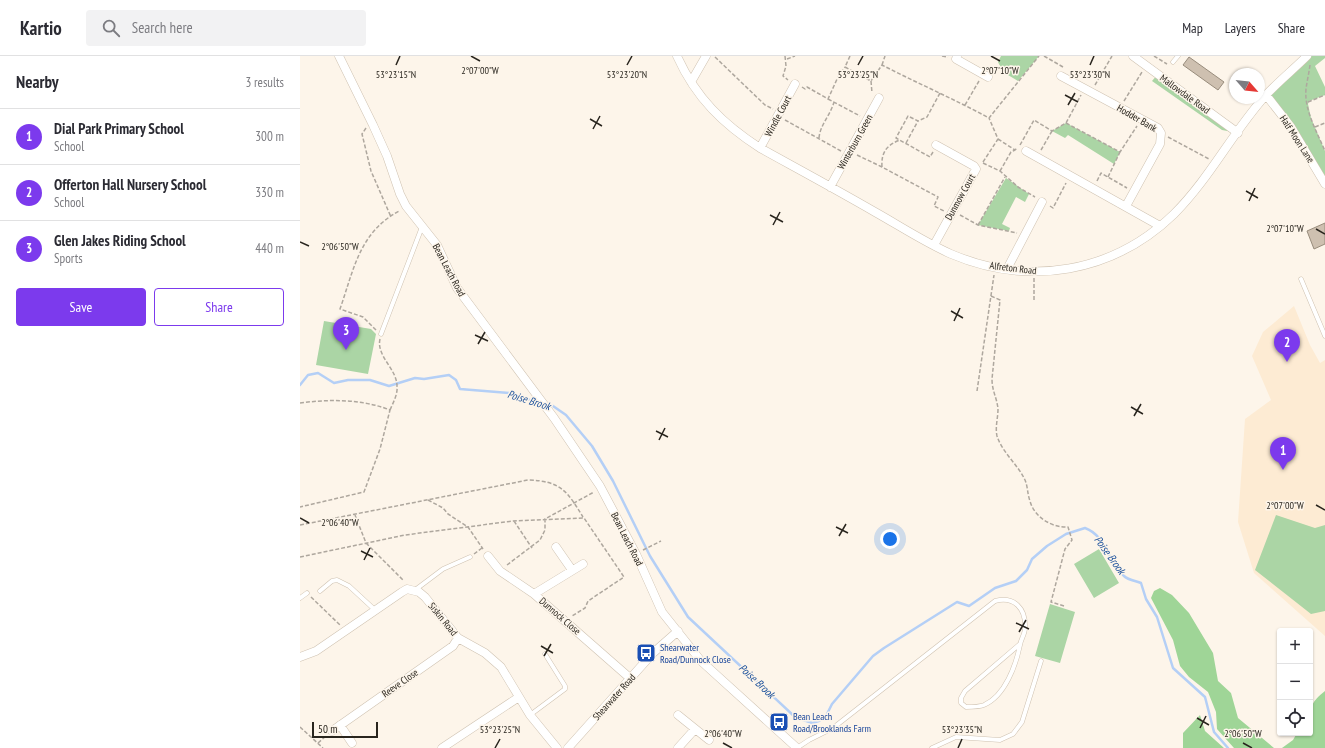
<!DOCTYPE html>
<html lang="en">
<head>
<meta charset="utf-8">
<style>
	:root { --surface:#fff; --page:#f2f2f3; --text:#2b2b33; --muted:#7c7c81; --line:#e1e1e2; --accent:#7c3aed }
	body { margin:0; font-family:"PT Sans Narrow",sans-serif; background:var(--page); color:var(--text) }
	.controls { position:absolute; right:12px; bottom:12px; display:grid; overflow:hidden; border-radius:4px; box-shadow:0 1px 3px #0004 }
	.controls button { width:36px; height:36px; display:grid; place-items:center; padding:0; border:0; border-bottom:1px solid var(--line); background:var(--surface); color:var(--text); font:20px sans-serif }
	.compass { position:absolute; left:929px; top:12px; width:36px; height:36px; border-radius:50%; background:var(--surface); box-shadow:0 1px 3px #0004; rotate:118deg }
	.scale { position:absolute; left:12px; bottom:10px; width:66px; box-sizing:border-box; padding-left:4px; border:2px solid #29251e; border-top:0; font-size:11px; line-height:14px; white-space:nowrap; color:#29251e; -webkit-text-stroke:3px #fdf5ea; paint-order:stroke }
	.you { position:absolute; left:590px; top:483px; width:14px; height:14px; margin:-10px; border:3px solid #fff; border-radius:50%; background:#1a73e8; box-shadow:0 0 0 6px #1a73e833 }
	.badge { display:grid; place-items:center; width:26px; height:26px; border-radius:50%; background:var(--accent); color:#fff; font-size:13px; font-weight:700 }
	.pin { position:absolute; translate:-50% -33px; filter:drop-shadow(0 1px 2px #0008) }
	.pin::after { content:''; position:absolute; top:21px; width:14px; height:12px; background:inherit; clip-path:polygon(0 0,100% 0,50% 100%) }
	.list { margin:0; padding:0; list-style:none }
	h2 { display:flex; justify-content:space-between; align-items:center; height:52px; margin:0; padding:0 16px; font-size:17px }
	h2 small { font-size:13px; font-weight:400; color:var(--muted) }
	.list li { display:grid; grid-template-columns:26px 1fr auto; gap:12px; align-items:center; box-sizing:border-box; height:56px; padding:0 16px; border-top:1px solid var(--line) }
	.list b { display:block; font-size:15px; white-space:nowrap }
	.list p { margin:0; font-size:13px; white-space:nowrap; color:var(--muted) }
	.list em { font-size:13px; font-style:normal; color:var(--muted) }
	.actions { display:flex; gap:8px; padding:12px 16px }
	.actions a { flex:1; padding:9px 0; border:1px solid var(--accent); border-radius:4px; text-align:center; font-size:14px; color:var(--accent) }
	.actions .main { background:var(--accent); color:#fff }
	.icon { flex:none; width:22px; height:22px; fill:none; stroke:currentColor; stroke-width:2; stroke-linecap:round; stroke-linejoin:round }
	.map { position:relative; flex:none; width:1025px; height:692px; overflow:hidden }
	header { display:flex; align-items:center; gap:24px; box-sizing:border-box; height:56px; padding:0 20px; background:var(--surface); border-bottom:1px solid var(--line) }
	header strong { font-size:19px }
	nav { display:flex; gap:22px; margin-inline-start:auto; font-size:14px }
	.search { width:280px; height:36px; background:var(--page); display:flex; align-items:center; gap:10px; box-sizing:border-box; padding:0 14px; border-radius:4px; color:var(--muted); font-size:15px }
	main { display:flex }
	aside { flex:1; background:var(--surface) }
	.map>svg:first-child { display:block }
	.built { fill:#fdebd3 }
	.green { fill:#abd5a5 }
	.forest { fill:#9fd597 }
	.lines { fill:none; stroke-linecap:round; stroke-linejoin:round }
	.stream { stroke:#b4cff6; stroke-width:2.5 }
	.building { fill:#cec0b0; stroke:#988c7c }
	.service-casing { stroke:#cfc2b1; stroke-width:5 }
	.minor-casing { stroke:#cfc2b1; stroke-width:9 }
	.path { stroke:#aea79e; stroke-width:1.5; stroke-dasharray:4 2; stroke-linecap:butt }
	.service { stroke:#fff; stroke-width:4 }
	.minor { stroke:#fff; stroke-width:8 }
	.ticks { fill:none; stroke:#29251e; stroke-width:1.5 }
	.labels { text-anchor:middle; dominant-baseline:central; stroke-width:3; stroke-linejoin:round; paint-order:stroke }
	.street-label { font-size:10px; fill:#29251e; stroke:#fdf5ea }
	.transit-label { font-size:10px; fill:#164399; stroke:#fdf5ea; text-anchor:start }
	.water-label { font-size:11px; font-style:italic; fill:#1d529c; stroke:#fdf5ea }
	.ticks-label { font-size:10px; text-anchor:middle; fill:#29251e; stroke:#fdf5ea; stroke-width:3; stroke-linejoin:round; paint-order:stroke }
</style>
</head>
<body>
<header>
<strong>Kartio</strong>
<div class="search"><svg class="icon" aria-label="search" viewBox="0 0 24 24"><circle cx="10" cy="10" r="6"/><path d="M15 15l6 6"/></svg>Search here</div>
<nav><a>Map</a><a>Layers</a><a>Share</a></nav>
</header>
<main>
<aside>
<h2>Nearby<small>3 results</small></h2>
<ul class="list">
<li><span class="badge">1</span><div><b>Dial Park Primary School</b><p>School</p></div><em>300 m</em></li>
<li><span class="badge">2</span><div><b>Offerton Hall Nursery School</b><p>School</p></div><em>330 m</em></li>
<li><span class="badge">3</span><div><b>Glen Jakes Riding School</b><p>Sports</p></div><em>440 m</em></li>
</ul>
<div class="actions"><a class="main">Save</a><a>Share</a></div>
</aside>
<div class="map">
<svg width="1025" height="692" viewBox="0 0 1025 692">
	<rect width="100%" height="100%" fill="#fdf5ea"/>
	<path class="built" d="M 994,250 L 1010,289 L 1020,307 L 1025,304 L 1025,580 L 954,517 L 938,466 L 945,363 L 971,344 L 952,300 L 963,276 Z"/>
	<path class="green" d="M 701,0 L 739,0 L 718,25 L 703,16 L 698,6 Z
		M 1007,0 L 1025,0 L 1025,2 L 1015,10 L 1025,31 L 1025,39 L 1009,45 L 1008,48 L 1011,62 L 1025,95 L 1025,128 L 966,39 Z
		M 858,18 L 938,77 L 922,74 L 852,25 Z
		M 766,67 L 820,96 L 814,108 L 768,79 L 765,82 L 752,75 Z
		M 706,122 L 729,138 L 725,146 L 716,141 L 702,168 L 710,172 L 709,175 L 678,169 Z
		M 24,265 L 71,273 L 76,278 L 68,318 L 16,309 Z
		M 976,459 L 1015,472 L 1025,469 L 1025,555 L 1011,558 L 955,514 Z
		M 799,493 L 819,527 L 794,542 L 774,508 Z
		M 750,548 L 775,556 L 760,607 L 735,600 Z"/>
	<path class="forest" d="M 860,532 L 872,539 L 889,557 L 913,597 L 918,625 L 931,637 L 938,662 L 974,692 L 934,692 L 917,673 L 916,656 L 908,636 L 889,621 L 880,610 L 873,584 L 851,542 L 854,535 Z
		M 1025,635 L 1025,692 L 982,692 L 993,684 L 997,677 L 1010,677 C 1010,656 1007,649 1025,635 Z
		M 900,659 L 905,675 L 924,692 L 883,692 L 883,677 Z"/>
	<g class="lines">
		<path class="stream" d="M 0,329 L 8,319 L 18,317 L 34,327 L 48,324 L 70,324 L 89,330 L 115,322 L 124,323 L 149,319 L 156,324 L 160,333 L 209,337 L 239,347
			M 246,348 L 253,350 L 266,359 L 292,390 L 313,425 L 350,500 L 388,561 L 495,661 L 512,667 L 519,665 L 526,660 L 532,648 L 573,600 L 584,592 L 657,546 L 669,550 L 695,532 L 716,525 L 727,514 L 732,503 L 747,490 L 766,478 L 785,472 C 807,480 807,506 824,520 C 828,524 836,525 841,527 L 846,543 L 857,561 L 873,612 L 905,641 L 914,676 L 928,692"/>
	</g>
	<path class="building" d="M 889,1 L 924,26 L 918,34 L 883,9 Z
		M 1025,167 L 1025,188 L 1014,193 L 1007,175 Z"/>
	<g class="lines">
		<g class="service-casing">
			<path id="service" d="M 873,6 L 878,0
				M 1001,223 L 1025,280
				M 81,278 L 122,171
				M 115,534 L 143,513 L 170,501
				M 20,535 L 32,525 L 37,524 L 49,530 L 75,554
				M 0,542 L 7,537
				M 230,659 L 265,633 L 265,630 L 245,598
				M 497,692 L 509,684 L 533,672 L 695,545 C 714,540 726,552 725,572 C 725,578 721,583 720,589 C 716,609 705,640 684,649 C 679,651 672,651 666,651 L 661,647 L 661,642 L 665,635 L 720,588
				M 632,692 L 656,681 L 700,684 L 713,678 L 722,666 L 741,605"/>
		</g>
		<g class="minor-casing">
			<path id="minor" d="M 39,0 L 73,69 L 87,100 L 100,138 L 106,150 L 137,189 L 157,232 L 254,362 L 300,430 L 336,498 L 362,556 L 401,605 L 497,692
				M 377,0 C 396,42 423,68 460,92 C 498,113 537,134 575,156 C 600,170 624,186 651,198 C 729,231 813,217 874,158 C 910,122 932,77 966,39 C 979,25 994,13 1007,0
				M 657,0 L 656,3 L 688,21
				M 833,0 L 938,77
				M 761,20 L 858,72 L 861,77 L 860,88 L 826,150
				M 391,26 L 406,0
				M 966,39 L 991,71 L 1025,128
				M 460,92 L 495,28
				M 726,95 L 860,170
				M 530,131 L 579,42
				M 634,189 L 676,113 L 674,110 L 636,89
				M 707,213 L 742,146
				M 256,491 L 272,514
				M 188,500 L 200,515 L 234,538 L 331,623
				M 234,538 L 283,508
				M 0,601 L 16,595 L 102,536 L 107,533 L 119,536 L 125,541 L 158,582 L 185,597 L 201,611 L 230,659 L 257,692
				M 378,659 L 409,684
				M 40,669 L 52,687
				M 32,675 L 153,590 L 158,582
				M 142,692 L 219,641
				M 268,692 L 353,597 L 378,575
				M 378,692 L 395,673"/>
		</g>
		<path class="path" d="M 485,0 L 486,10 L 483,20 L 488,24
			M 550,0 L 545,11 L 571,25 L 582,9 C 617,27 654,43 689,62 L 739,0
			M 642,0 L 648,1
			M 744,0 L 763,11
			M 854,0 L 867,8
			M 415,1 L 465,49 L 473,53
			M 487,3 L 495,0
			M 582,9 L 585,0
			M 1010,9 C 1009,17 1007,25 1006,33 C 1004,54 1017,76 1025,95
			M 571,25 L 572,37
			M 795,29 L 812,0
			M 502,31 L 505,33 L 507,31 L 528,43 L 538,21 L 545,11
			M 528,43 L 560,60
			M 824,45 L 842,16
			M 1008,46 L 1025,39
			M 665,49 L 679,25
			M 485,64 L 541,95
			M 766,67 L 820,96 L 837,70
			M 1015,71 L 1025,67
			M 66,72 L 62,78 L 71,115 L 91,161
			M 868,81 L 909,103
			M 519,82 C 520,69 530,60 534,46
			M 698,83 L 715,94 L 717,92
			M 606,87 L 618,65
			M 720,89 L 734,64 L 752,75 L 766,67 L 781,39
			M 741,94 L 752,75
			M 633,96 L 630,101 L 596,82 L 608,60 L 618,65 L 627,61 L 640,37
			M 557,99 L 582,111 L 638,141 L 634,150 L 644,155
			M 683,106 L 698,83 L 689,62
			M 683,107 L 700,115 L 718,131 L 735,141
			M 582,111 C 581,96 587,89 600,84
			M 700,115 L 711,96 L 715,94
			M 808,121 L 820,96
			M 797,125 L 801,117 L 827,132
			M 750,150 L 753,152 L 766,127
			M 660,159 L 678,169 L 717,177
			M 678,169 L 705,121
			M 734,222 L 734,244
			M 691,240 L 700,244 L 692,323 C 692,335 697,342 698,353 C 698,362 695,371 697,380 C 702,396 717,408 724,422 C 728,429 727,437 730,445 C 734,461 752,472 768,471 L 772,484 L 765,493 L 751,546 L 764,550
			M 76,274 L 63,261 L 40,253 C 54,213 59,177 99,155
			M 80,283 C 76,300 97,313 97,330 C 98,338 93,347 90,354
			M 677,335 L 694,219
			M 0,347 C 30,343 62,343 90,354 L 80,393 L 64,436 L 0,451
			M 128,444 L 143,452 L 148,458 L 168,471 L 183,493
			M 55,459 L 66,487 L 104,525
			M 214,465 L 232,492
			M 0,469 L 228,424 C 261,425 267,435 283,461
			M 343,494 L 361,485
			M 174,498 L 182,492
			M 0,501 L 105,479 L 213,465 L 284,462 L 324,521 L 288,545 L 285,552 L 272,560
			M 207,509 L 240,484 L 245,474 L 245,463 L 294,436
			M 11,541 L 40,569
			M 0,671 L 23,692
			M 18,687 L 26,680"/>
		<use href="#service" class="service"/>
		<use href="#minor" class="minor"/>
	</g>
	<path class="ticks" d="M 171,0 L 180,5M 691,0 L 700,5M 96,9 L 100,0M 327,9 L 332,0M 558,9 L 563,0M 790,9 L 794,0M 765,39 L 778,46M 768,49 L 775,37M 290,63 L 302,70M 293,73 L 300,60M 946,135 L 958,142M 949,145 L 955,132M 470,159 L 483,166M 473,169 L 480,156M 1016,173 L 1025,178M 0,186 L 9,190M 651,255 L 663,262M 654,265 L 660,252M 175,279 L 188,285M 178,288 L 185,276M 831,351 L 843,358M 834,360 L 841,348M 356,375 L 368,381M 359,384 L 365,372M 1016,449 L 1025,454M 0,462 L 9,467M 536,471 L 548,477M 539,480 L 546,468M 61,495 L 73,501M 64,504 L 70,492M 716,567 L 729,573M 719,576 L 726,564M 241,590 L 253,597M 244,600 L 251,588M 897,662 L 909,669M 900,672 L 906,660M 423,687 L 432,692M 943,687 L 952,692M 195,692 L 200,683M 658,692 L 662,683"/>
	<defs>
		<g id="bus-square" transform="scale(1)"><rect x="-9" y="-9" width="18" height="18" rx="4" fill="#1a4fb4" stroke="#fdf5ea"/><path d="M-5-6H5V4H4V6H2V4H-2V6H-4V4H-5ZM-3.5-4V0h7V-4ZM-3.5 1.2v1.5H-2V1.2ZM2 1.2v1.5H3.5V1.2Z" fill="#fff"/></g>
	</defs>
	<g fill-rule="evenodd">
		<use href="#bus-square" x="346" y="597"/>
		<use href="#bus-square" x="479" y="666"/>
	</g>
	<g class="labels">
		<g class="street-label">
			<text transform="translate(885 38) rotate(36)">Mallowdale Road</text>
			<text transform="translate(478 60) rotate(-62)">Windle Court</text>
			<text transform="translate(837 62) rotate(30)">Hodder Bank</text>
			<text transform="translate(997 83) rotate(57)">Half Moon Lane</text>
			<text transform="translate(555 86) rotate(-61)">Winterburn Green</text>
			<text transform="translate(660 141) rotate(-61)">Dunmow Court</text>
			<text transform="translate(713 212) rotate(7)">Alfreton Road</text>
			<text transform="translate(149 214) rotate(62)">Bean Leach Road</text>
			<text transform="translate(327 483) rotate(63)">Bean Leach Road</text>
			<text transform="translate(260 560) rotate(41)">Dunnock Close</text>
			<text transform="translate(143 563) rotate(51)">Siskin Road</text>
			<text transform="translate(100 627) rotate(-35)">Reeve Close</text>
			<text transform="translate(314 641) rotate(-48)">Shearwater Road</text>
		</g>
		<g class="transit-label">
			<text x="360" y="591">Shearwater<tspan x="360" dy="12">Road/Dunnock Close</tspan></text>
			<text x="493" y="660">Bean Leach<tspan x="493" dy="12">Road/Brooklands Farm</tspan></text>
		</g>
		<g class="water-label">
			<text transform="translate(229 344) rotate(17)">Poise Brook</text>
			<text transform="translate(810 499) rotate(54)">Poise Brook</text>
			<text transform="translate(457 625) rotate(43)">Poise Brook</text>
		</g>
	</g>
	<g class="ticks-label">
		<text x="180" y="18">2°07'00"W</text>
		<text x="700" y="18">2°07'10"W</text>
		<text x="96" y="22">53°23'15"N</text>
		<text x="327" y="22">53°23'20"N</text>
		<text x="558" y="22">53°23'25"N</text>
		<text x="790" y="22">53°23'30"N</text>
		<text x="985" y="176">2°07'10"W</text>
		<text x="40" y="194">2°06'50"W</text>
		<text x="985" y="453">2°07'00"W</text>
		<text x="40" y="470">2°06'40"W</text>
		<text x="200" y="677">53°23'25"N</text>
		<text x="662" y="677">53°23'35"N</text>
		<text x="423" y="681">2°06'40"W</text>
		<text x="943" y="681">2°06'50"W</text>
	</g>
</svg>
<div class="controls">
<button>+</button>
<button>−</button>
<button><svg class="icon" aria-label="locate" viewBox="0 0 24 24"><circle cx="12" cy="12" r="6"/><path d="M12 2v4M12 18v4M2 12h4M18 12h4"/></svg></button>
</div>
<svg class="compass" viewBox="-18 -18 36 36"><path d="M0-13l5 13h-10z" fill="#e53935"/><path d="M0 13l5-13h-10z" fill="#7c7c81"/></svg>
<div class="scale">50 m</div>
<div class="you"></div>
<div class="pin badge" style="left:983px;top:414px">1</div>
<div class="pin badge" style="left:987px;top:306px">2</div>
<div class="pin badge" style="left:46px;top:294px">3</div>
</div>
</main>
</body>
</html>
